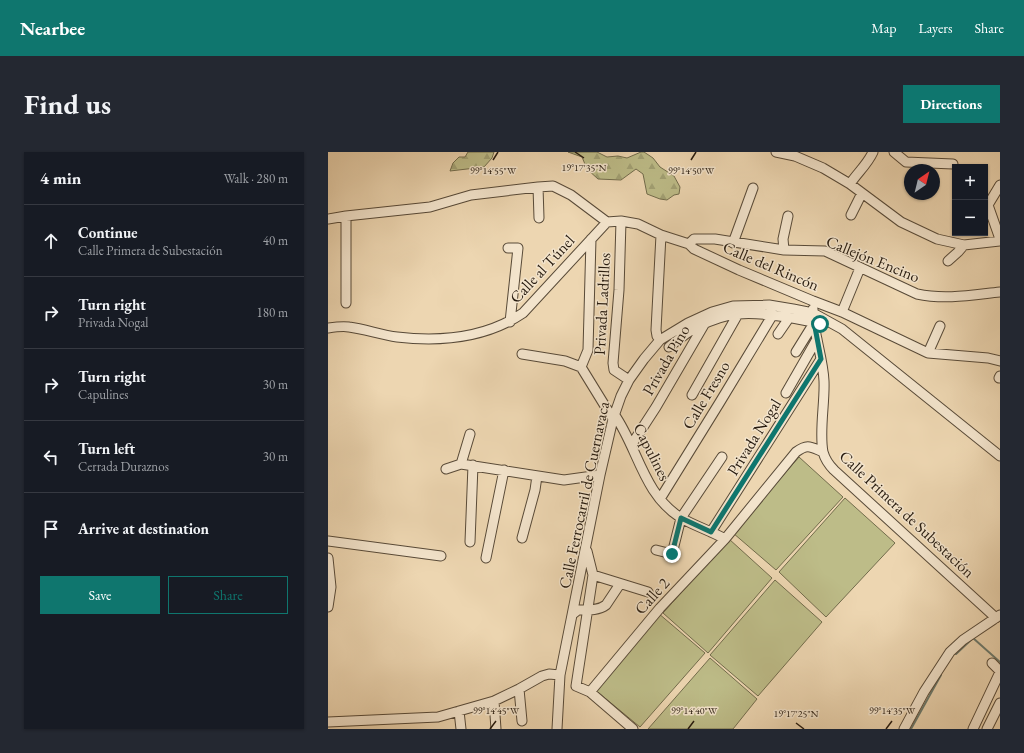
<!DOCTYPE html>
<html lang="en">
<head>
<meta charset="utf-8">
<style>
	:root { --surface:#171b24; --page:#242831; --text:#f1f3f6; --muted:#9ea1a6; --line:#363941; --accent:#0f766e }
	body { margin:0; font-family:"EB Garamond",serif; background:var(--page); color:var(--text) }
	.controls { position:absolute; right:12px; top:12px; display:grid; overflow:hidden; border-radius:0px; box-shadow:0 1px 3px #0004 }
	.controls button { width:36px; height:36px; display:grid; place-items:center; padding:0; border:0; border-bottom:1px solid var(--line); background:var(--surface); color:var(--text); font:20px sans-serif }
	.compass { position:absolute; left:576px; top:12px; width:36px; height:36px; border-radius:50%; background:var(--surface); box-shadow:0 1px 3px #0004; rotate:35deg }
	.stop { position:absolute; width:12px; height:12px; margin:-9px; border:3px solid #0f766e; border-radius:50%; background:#fff }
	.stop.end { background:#0f766e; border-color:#fff; box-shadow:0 1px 4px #0008 }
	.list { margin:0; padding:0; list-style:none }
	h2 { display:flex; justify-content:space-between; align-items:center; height:52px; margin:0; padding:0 16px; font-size:17px }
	h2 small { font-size:13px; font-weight:400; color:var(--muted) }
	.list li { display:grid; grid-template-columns:26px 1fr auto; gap:12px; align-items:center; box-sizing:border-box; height:72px; padding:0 16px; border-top:1px solid var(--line) }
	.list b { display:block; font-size:15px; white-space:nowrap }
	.list p { margin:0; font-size:13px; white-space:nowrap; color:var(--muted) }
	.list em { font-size:13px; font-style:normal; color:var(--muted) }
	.actions { display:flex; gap:8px; padding:12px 16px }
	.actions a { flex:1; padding:9px 0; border:1px solid var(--accent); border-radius:0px; text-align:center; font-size:14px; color:var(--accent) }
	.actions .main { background:var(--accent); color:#fff }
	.icon { flex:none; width:22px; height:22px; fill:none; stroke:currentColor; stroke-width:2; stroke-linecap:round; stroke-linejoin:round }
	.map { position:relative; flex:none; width:672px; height:577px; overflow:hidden; border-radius:0px }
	header { display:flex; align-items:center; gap:24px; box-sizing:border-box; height:56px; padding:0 20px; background:var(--accent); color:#fff }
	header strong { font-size:19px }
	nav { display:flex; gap:22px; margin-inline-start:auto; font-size:14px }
	.intro { display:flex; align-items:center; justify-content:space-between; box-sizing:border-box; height:96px; padding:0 24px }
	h1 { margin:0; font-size:28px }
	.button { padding:10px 18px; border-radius:0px; background:var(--accent); color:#fff; font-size:14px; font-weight:700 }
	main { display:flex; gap:24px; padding:0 24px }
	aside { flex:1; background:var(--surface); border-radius:0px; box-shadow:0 1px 3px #0004 }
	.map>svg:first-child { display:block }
	.forest { fill:url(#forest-firs); stroke:#726c4c }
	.garden { fill:#bdbc88; stroke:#726c4c }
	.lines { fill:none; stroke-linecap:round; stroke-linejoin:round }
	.stream { stroke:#6b7a6e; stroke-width:2 }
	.street-casing { stroke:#584a38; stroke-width:11 }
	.street { stroke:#f3e4cc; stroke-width:9 }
	.route { stroke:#0f766e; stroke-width:5 }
	.ticks { fill:none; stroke:#271b0f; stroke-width:1.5 }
	.labels { text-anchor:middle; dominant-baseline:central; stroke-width:3; stroke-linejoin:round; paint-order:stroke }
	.street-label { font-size:16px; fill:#271b0f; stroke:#f3e4cc }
	.ticks-label { font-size:10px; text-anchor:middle; fill:#271b0f; stroke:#f3e4cc; stroke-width:3; stroke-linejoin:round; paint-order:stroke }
</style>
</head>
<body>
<header>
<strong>Nearbee</strong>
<nav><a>Map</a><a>Layers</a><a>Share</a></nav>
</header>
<div class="intro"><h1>Find us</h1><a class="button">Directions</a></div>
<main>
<aside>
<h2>4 min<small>Walk · 280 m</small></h2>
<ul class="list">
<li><svg class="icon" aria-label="ahead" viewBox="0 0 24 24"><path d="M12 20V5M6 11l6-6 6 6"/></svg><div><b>Continue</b><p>Calle Primera de Subestación</p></div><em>40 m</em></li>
<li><svg class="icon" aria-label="right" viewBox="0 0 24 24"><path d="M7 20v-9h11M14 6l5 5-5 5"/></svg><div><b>Turn right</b><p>Privada Nogal</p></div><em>180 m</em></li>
<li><svg class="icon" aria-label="right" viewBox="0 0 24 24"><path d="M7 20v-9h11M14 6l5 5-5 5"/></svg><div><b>Turn right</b><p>Capulines</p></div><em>30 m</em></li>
<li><svg class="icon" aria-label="left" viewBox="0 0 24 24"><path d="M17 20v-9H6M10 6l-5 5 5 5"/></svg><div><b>Turn left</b><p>Cerrada Duraznos</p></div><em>30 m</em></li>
<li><svg class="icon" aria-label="arrive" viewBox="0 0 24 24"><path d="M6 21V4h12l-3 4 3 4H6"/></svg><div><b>Arrive at destination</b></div></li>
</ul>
<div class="actions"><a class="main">Save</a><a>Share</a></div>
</aside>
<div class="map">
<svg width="672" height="577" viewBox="0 0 672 577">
	<defs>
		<pattern id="forest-firs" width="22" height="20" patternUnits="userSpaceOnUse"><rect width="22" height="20" fill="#bdbc88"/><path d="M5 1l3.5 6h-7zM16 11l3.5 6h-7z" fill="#a2a174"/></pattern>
	</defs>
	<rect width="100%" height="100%" fill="#edd6b1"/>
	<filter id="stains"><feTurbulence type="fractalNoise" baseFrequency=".005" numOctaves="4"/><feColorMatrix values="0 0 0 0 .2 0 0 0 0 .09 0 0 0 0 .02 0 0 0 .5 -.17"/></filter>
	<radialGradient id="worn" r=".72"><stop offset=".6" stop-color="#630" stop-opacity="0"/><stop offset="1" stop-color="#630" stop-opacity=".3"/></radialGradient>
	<path class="forest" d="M 140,0 L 166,0 L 164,6 L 156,15 L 122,19 L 125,11 L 131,5 L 137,5 Z
		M 240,0 L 269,0 L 279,5 L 290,4 L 299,6 L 313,0 L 316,0 L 325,6 L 332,15 L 346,24 L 352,35 L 351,42 L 346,43 L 339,48 L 332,47 L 319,42 L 315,22 L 308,17 L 293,28 L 270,27 L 259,17 L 254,5 Z"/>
	<path class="garden" d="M 471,305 L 515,345 L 448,418 L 405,381 Z
		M 517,346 L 567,391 L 498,465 L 451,420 Z
		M 401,387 L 444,426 L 380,501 L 335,461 Z
		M 447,428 L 494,470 L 430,544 L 382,503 Z
		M 330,461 L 377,501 L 312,575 L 266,537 Z
		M 382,506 L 429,547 L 405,577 L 320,577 Z"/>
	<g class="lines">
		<path class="stream" d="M 628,502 L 645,486 L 672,510
			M 583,577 L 613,523"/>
		<g class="street-casing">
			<path id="street" d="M 448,0 L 467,4 L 495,16 L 522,32 L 573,70 L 609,87 L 636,93 L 672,89
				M 566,0 L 578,10 L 625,12
				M 522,32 C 529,21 539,13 545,0
				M 672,33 L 660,53 L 672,87
				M 210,35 L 211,66
				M 523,63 L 534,41
				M 18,64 L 18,151
				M 0,67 L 18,64 L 102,55 L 143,43 L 210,35 L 225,34 L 243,43 L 279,70 L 293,69 L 310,72 L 333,83 L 361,92 L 366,97 L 411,118 L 485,149 L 514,160 L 600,201 L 660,206 L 672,209
				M 293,69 L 291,138 L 285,211 L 286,218 L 301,228
				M 405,91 L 425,36
				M 361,92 L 366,87 L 387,87 L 456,98 L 497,99 L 589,142 C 617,148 644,143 672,140
				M 180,96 L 190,96 L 182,170
				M 456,98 L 455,87 L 460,64
				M 620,109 L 630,100 L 636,93
				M 485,157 C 485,181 495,205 496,229 C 497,251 491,279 495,300 C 497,307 501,313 506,318 L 668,466
				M 514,160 L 532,116
				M 0,176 C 7,175 15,174 21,175 C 37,177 53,183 69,185 C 112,190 158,186 195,161 L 279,70
				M 450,182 L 461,166
				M 332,188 L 329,184 L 328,178 L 333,83
				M 341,195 C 350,188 359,180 369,175 C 381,169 397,163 410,162 C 436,160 465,166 490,171
				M 468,200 L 486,171
				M 600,201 L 612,174
				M 194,202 L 237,209 L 253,215 L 285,267
				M 253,215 L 260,198 L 263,87
				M 671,226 L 672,224
				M 458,241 L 489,187
				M 364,243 L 410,162
				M 286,262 C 310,296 315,342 353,366 C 367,374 383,379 397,387
				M 304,292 L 328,255 L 377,171
				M 133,312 L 142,282
				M 118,317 L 133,312 L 236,328 L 272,323
				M 332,347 L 392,250 L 444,164 L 443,158
				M 383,380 L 493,207
				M 194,386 L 207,338 L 209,324
				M 0,389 L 113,404
				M 142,390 L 145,313
				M 328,398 L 344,402 L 353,366 L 394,305
				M 259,399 L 265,423 L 248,534 L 262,540 L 305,577
				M 0,406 L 3,435 L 0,455
				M 158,406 L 176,318
				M 265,423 L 320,440
				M 245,462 L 250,458 C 259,458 270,459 278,453 L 292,432
				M 664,511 L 672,519
				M 191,537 L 194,569
				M 262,540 L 332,456 L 397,387 L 468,300 C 480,291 483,295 495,300
				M 166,549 L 168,577
				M 131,559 L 133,577
				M 0,570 L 110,565 L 166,549 L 191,537 L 214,524 L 221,522 L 232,523
				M 229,577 L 232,523 L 272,323 L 285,267 L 293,244 L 301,228 L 316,207 L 332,188 L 360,171 L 384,160 L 405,154 L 441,153 L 465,157 L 485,161 L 514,177 L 672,304
				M 576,577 L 596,540 L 622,500 L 635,488 L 672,463
				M 645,577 L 672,520
				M 659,577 L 672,551"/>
		</g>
		<use href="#street" class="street"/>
	</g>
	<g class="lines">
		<path class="route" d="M 344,402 L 353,366 L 383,380 L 493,207 L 486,170 L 492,172"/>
	</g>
	<path class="ticks" d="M 247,0 L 256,6M 165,8 L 170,0M 363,8 L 368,0M 468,571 L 476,577M 162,577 L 168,569M 360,577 L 366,569M 558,577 L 564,569"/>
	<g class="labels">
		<g class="street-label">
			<text transform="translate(545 107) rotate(22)">Callejón Encino</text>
			<text transform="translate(443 114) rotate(23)">Calle del Rincón</text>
			<text transform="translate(214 117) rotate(-47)">Calle al Túnel</text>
			<text transform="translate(274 152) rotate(-87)">Privada Ladrillos</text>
			<text transform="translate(338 208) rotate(-60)">Privada Pino</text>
			<text transform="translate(378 243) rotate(-59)">Calle Fresno</text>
			<text transform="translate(426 285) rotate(-58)">Privada Nogal</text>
			<text transform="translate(324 300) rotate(63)">Capulines</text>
			<text transform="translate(256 343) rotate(-78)">Calle Ferrocarril de Cuernavaca</text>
			<text transform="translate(579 362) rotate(43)">Calle Primera de Subestación</text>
			<text transform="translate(324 444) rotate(-48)">Calle 2</text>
		</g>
	</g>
	<g class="ticks-label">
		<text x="256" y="19">19°17'35"N</text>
		<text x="165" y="22">99°14'55"W</text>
		<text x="363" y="22">99°14'50"W</text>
		<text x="168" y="562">99°14'45"W</text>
		<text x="366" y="562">99°14'40"W</text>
		<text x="564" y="562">99°14'35"W</text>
		<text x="468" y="565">19°17'25"N</text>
	</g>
	<rect width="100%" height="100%" filter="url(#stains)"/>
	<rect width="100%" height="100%" fill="url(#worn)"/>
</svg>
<div class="controls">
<button>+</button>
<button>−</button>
</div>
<svg class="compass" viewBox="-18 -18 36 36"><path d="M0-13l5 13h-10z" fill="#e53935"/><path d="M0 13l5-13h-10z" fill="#9ea1a6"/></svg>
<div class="stop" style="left:492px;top:172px"></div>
<div class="stop end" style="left:344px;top:402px"></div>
</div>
</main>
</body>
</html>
